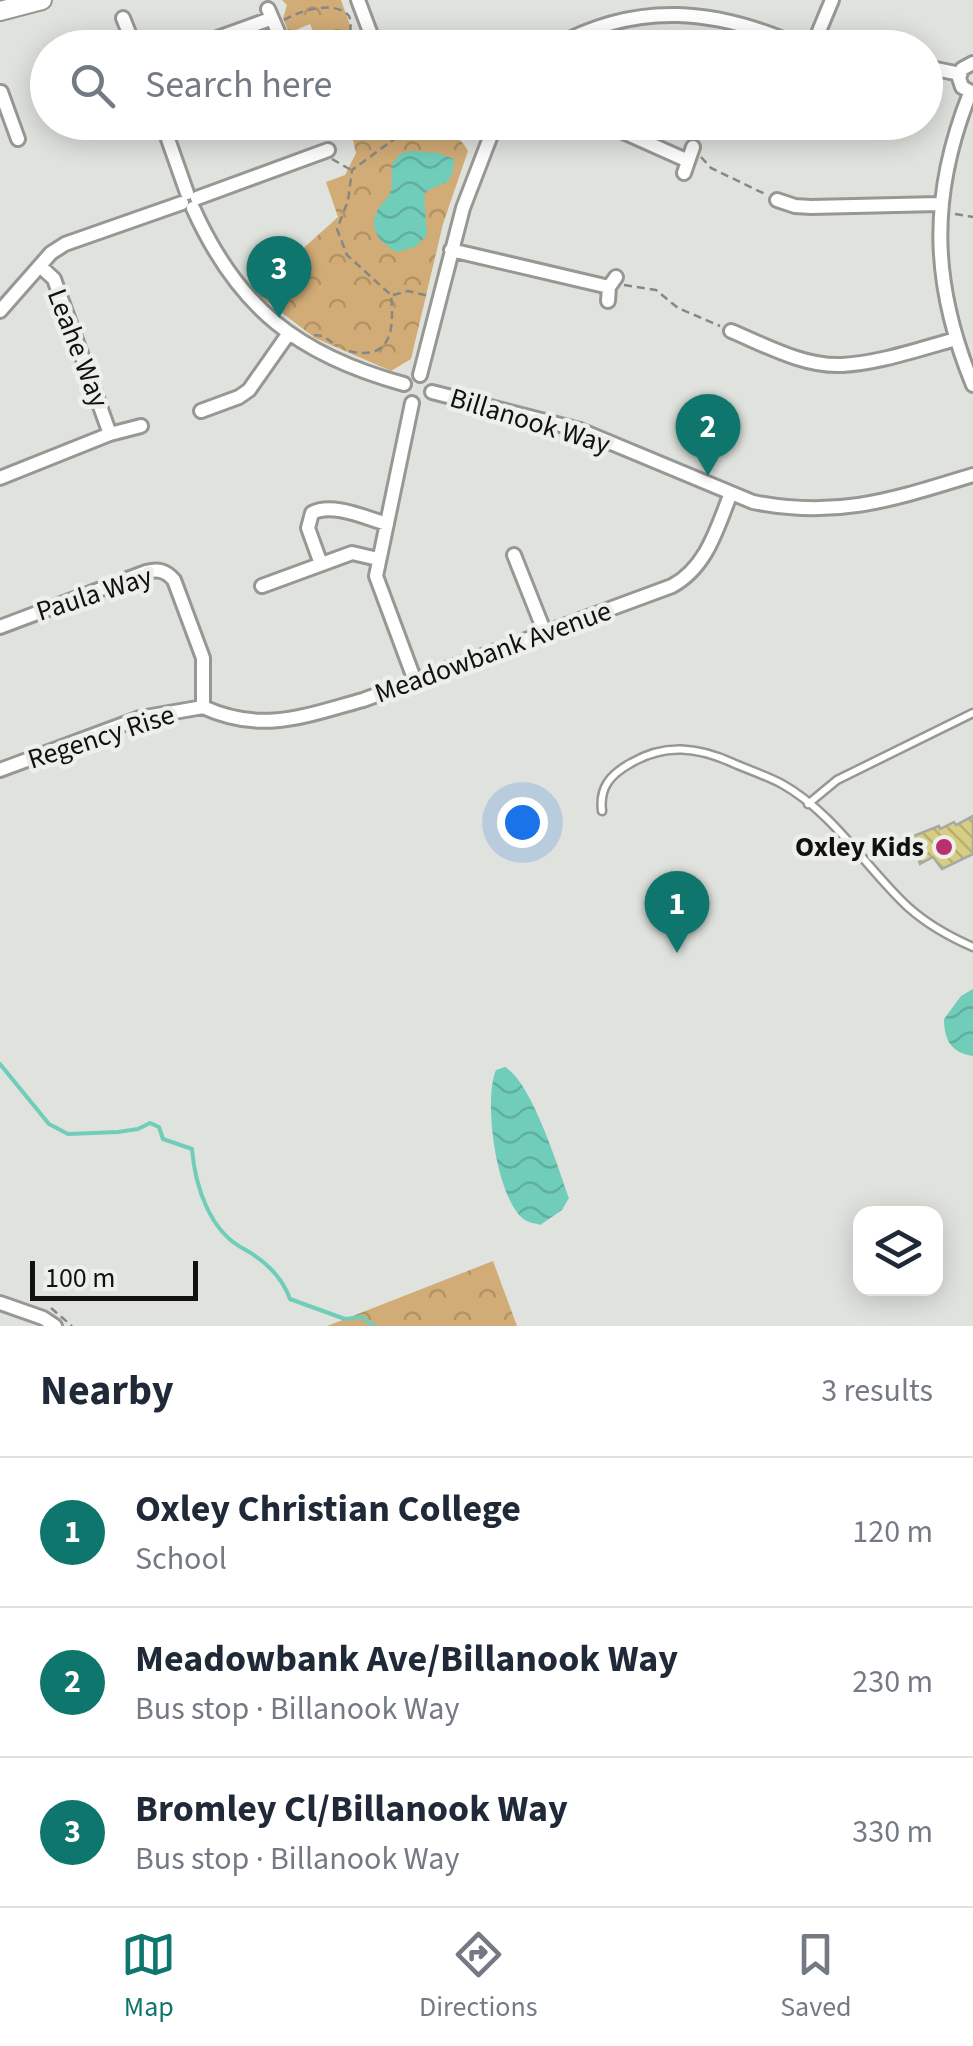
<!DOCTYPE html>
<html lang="en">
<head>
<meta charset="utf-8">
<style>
	:root { --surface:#fff; --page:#f6f6f7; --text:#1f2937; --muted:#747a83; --line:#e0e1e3; --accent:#0f766e }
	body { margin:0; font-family:"Source Sans 3",sans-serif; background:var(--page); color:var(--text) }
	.controls { position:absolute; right:30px; bottom:30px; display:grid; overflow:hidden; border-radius:20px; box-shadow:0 5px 25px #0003 }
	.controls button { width:90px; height:90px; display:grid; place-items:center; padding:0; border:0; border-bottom:2px solid var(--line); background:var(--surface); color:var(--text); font:50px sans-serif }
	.scale { position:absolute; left:30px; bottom:25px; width:168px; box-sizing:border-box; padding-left:10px; border:5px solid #111210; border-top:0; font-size:28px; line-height:35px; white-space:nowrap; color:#111210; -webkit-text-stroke:8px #edf0ea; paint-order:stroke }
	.you { position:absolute; left:522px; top:822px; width:35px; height:35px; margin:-25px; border:8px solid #fff; border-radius:50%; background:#1a73e8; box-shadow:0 0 0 15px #1a73e833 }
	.badge { display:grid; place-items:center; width:65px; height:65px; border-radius:50%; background:var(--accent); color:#fff; font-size:32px; font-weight:700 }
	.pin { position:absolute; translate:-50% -82px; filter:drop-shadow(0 2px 5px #0008) }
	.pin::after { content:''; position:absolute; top:52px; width:35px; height:30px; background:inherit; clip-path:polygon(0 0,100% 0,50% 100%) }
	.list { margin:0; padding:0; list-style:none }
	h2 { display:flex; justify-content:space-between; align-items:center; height:130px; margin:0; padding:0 40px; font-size:42px }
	h2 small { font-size:32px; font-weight:400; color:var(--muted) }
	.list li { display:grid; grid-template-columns:65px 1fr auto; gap:30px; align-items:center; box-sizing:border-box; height:150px; padding:0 40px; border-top:2px solid var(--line) }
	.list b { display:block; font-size:38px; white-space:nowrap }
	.list p { margin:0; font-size:32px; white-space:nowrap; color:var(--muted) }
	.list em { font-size:32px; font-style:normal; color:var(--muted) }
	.icon { flex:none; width:55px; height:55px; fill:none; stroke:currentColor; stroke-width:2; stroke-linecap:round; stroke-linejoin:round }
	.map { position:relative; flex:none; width:973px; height:1326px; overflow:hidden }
	.search { position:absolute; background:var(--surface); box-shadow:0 5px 25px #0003; left:30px; right:30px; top:30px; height:110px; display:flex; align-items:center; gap:25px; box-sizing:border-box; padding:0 35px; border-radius:55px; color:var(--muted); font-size:38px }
	.sheet { height:580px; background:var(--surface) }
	nav { display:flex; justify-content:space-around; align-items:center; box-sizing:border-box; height:140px; border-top:2px solid var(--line); background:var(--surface); font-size:28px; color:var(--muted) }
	nav a { display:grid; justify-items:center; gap:5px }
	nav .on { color:var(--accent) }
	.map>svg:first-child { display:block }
	.park { fill:url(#park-crowns) }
	.water { fill:url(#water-waves) }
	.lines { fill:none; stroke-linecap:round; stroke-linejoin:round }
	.stream { stroke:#70cdba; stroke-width:4 }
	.building { fill:url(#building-back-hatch); stroke:#a9a8a3; stroke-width:2.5 }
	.service-casing { stroke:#969893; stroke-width:11 }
	.minor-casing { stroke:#969893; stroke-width:18 }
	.secondary-casing { stroke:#969893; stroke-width:22 }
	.path { stroke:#858883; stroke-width:2.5; stroke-dasharray:8 5; stroke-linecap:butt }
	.service { stroke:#fff; stroke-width:6 }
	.minor { stroke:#fff; stroke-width:12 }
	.secondary { stroke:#fff; stroke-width:18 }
	.poi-dot { fill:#b9306d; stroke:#edf0ea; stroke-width:4 }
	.labels { text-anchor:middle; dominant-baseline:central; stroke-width:9; stroke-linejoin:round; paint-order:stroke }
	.street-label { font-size:28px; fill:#111210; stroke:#edf0ea }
	.poi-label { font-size:28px; font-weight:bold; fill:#111210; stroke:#edf0ea; text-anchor:end }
</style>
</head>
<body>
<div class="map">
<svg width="973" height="1326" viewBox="0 0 973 1326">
	<defs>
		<pattern id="park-crowns" width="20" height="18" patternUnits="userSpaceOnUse" patternTransform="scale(2.5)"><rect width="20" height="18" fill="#d2ac76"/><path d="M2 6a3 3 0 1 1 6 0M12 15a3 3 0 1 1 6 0" fill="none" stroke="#b39365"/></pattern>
		<pattern id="water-waves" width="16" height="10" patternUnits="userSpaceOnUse" patternTransform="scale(2.5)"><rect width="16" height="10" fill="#70cdba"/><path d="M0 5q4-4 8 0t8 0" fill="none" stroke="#60af9f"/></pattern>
		<pattern id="building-back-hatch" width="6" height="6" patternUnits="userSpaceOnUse" patternTransform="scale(2.5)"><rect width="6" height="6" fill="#d7cd84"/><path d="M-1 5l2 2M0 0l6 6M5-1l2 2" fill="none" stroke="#b8af71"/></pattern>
	</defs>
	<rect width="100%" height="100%" fill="#e0e3dd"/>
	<path class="park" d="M 282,0 L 341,0 L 358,47 L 320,47 L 310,24 L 289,33 L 283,18 L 287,5 Z
		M 349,123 C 385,123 450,115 468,151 L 443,224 L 411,359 L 391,371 L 315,338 L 260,296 L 270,287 L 266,282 L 338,217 L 326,182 L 345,175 L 356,153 Z
		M 493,1261 L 517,1326 L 327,1326 L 345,1319 Z"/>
	<path class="water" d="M 411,151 L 438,153 L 454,159 C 453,191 441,179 424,194 L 427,235 L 415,247 L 397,252 C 381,244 368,230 377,211 C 381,203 389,199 391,190 C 393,182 391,172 392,164 L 400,154 Z
		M 973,989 L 973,1056 C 951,1053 944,1039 944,1019 L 961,996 Z
		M 505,1067 C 532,1083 558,1167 569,1198 L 562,1210 L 540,1225 C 535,1223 529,1223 525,1220 C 496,1200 483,1100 496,1070 Z"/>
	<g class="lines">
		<path class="stream" d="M 0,1064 L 49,1124 L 68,1134 L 118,1132 L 138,1129 L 150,1123 L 159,1127 L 163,1139 L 192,1149 C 195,1185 209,1231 244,1249 C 264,1260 282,1277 290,1299 L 345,1319 L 362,1317 L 374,1326"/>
	</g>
	<path class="building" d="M 973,816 L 973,854 L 942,869 L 933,857 L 920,864 L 911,837 L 939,826 L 940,829 L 954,822 L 956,825 Z"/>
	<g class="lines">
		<g class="service-casing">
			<path id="service" d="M 808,804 L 837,780 L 973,713
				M 602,811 C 599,787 611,774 631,763 C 665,743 698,747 733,763 C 749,770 767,776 782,784 C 834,813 866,868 908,907 C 928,925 950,937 973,947"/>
		</g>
		<g class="minor-casing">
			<path id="minor" d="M 358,0 L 376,48
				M 268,9 L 278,32
				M 123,18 L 135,48
				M 190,48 L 270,19
				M 552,48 C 637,0 717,8 804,48
				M 812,48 L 832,0
				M 973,63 L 962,69 L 959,78 L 962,87 L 973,93
				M 926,67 L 960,74
				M 1,92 L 18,139
				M 970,93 C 929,196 931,283 973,385
				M 162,122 L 187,193
				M 462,122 L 492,132
				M 614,122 L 621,131 L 686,160
				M 684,173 L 693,147
				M 197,198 L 328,150
				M 777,200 L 795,206 L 811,207 L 939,204
				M 193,208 C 238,308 298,355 404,384
				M 451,250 L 609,287
				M 40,266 L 54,279 L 110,434
				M 608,301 L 609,287 L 616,277
				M 0,311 L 51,253 L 65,244 L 182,203
				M 731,331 C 765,345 804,367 842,365 C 880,363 919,349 956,339
				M 420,375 L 463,208 L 496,122
				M 432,392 L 580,430 L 753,502 C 837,519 894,499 973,475
				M 412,403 L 376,576 L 415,681
				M 201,411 L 239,397 L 249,390 L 289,333
				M 0,478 L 110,434 L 141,426
				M 514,555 L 545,633
				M 321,564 L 308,528 L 312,513 C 332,502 366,518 387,524
				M 262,586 L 352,553 L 378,559
				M 0,627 L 146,572 C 158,569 165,570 174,580 L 203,658 L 203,707
				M 203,707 C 262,734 304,716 363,700 L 672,586 C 707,567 717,528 731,493
				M 0,770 L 140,718 L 203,707
				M 0,1303 L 43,1318 L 55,1326"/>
		</g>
		<g class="secondary-casing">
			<path id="secondary" d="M 0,11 L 42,0"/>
		</g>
		<path class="path" d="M 284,20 C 301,10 336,0 349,16 C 353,25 348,37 350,48
			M 701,157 L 711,168 L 767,195
			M 332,159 L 351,170
			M 955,214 L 973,217
			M 624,285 L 656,290 L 678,308 L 720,326
			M 393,295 L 408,291 L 429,296
			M 314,335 L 323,336 L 337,346
			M 349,351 C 393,362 394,327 391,295 L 347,255 L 337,229 L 348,201 L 352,170 L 393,140 L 398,122
			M 51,1308 L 72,1326"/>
		<use href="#service" class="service"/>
		<use href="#minor" class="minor"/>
		<use href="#secondary" class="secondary"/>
	</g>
	<circle class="poi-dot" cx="944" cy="847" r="10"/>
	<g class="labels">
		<g class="street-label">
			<text transform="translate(78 348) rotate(69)">Leahe Way</text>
			<text transform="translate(530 421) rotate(17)">Billanook Way</text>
			<text transform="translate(94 594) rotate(-18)">Paula Way</text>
			<text transform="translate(493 652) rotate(-20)">Meadowbank Avenue</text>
			<text transform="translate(101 737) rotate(-18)">Regency Rise</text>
		</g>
		<g class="poi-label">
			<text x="924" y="847">Oxley Kids</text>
		</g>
	</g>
</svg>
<div class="controls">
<button><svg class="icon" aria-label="layers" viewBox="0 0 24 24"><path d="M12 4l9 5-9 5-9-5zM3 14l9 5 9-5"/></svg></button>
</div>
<div class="scale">100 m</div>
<div class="you"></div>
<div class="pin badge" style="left:677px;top:953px">1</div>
<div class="pin badge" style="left:708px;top:476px">2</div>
<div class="pin badge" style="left:279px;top:318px">3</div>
<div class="search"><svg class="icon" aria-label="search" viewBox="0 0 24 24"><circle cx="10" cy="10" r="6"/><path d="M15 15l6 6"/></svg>Search here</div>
</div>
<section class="sheet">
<h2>Nearby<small>3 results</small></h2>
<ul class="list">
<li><span class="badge">1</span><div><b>Oxley Christian College</b><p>School</p></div><em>120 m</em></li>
<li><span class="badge">2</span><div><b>Meadowbank Ave/Billanook Way</b><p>Bus stop · Billanook Way</p></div><em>230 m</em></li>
<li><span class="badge">3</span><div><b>Bromley Cl/Billanook Way</b><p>Bus stop · Billanook Way</p></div><em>330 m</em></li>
</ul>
</section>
<nav>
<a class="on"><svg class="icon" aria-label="map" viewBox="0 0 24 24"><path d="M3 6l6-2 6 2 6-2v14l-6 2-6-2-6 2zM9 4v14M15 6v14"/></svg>Map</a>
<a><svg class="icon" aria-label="directions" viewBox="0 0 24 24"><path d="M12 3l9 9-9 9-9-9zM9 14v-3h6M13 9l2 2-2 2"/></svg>Directions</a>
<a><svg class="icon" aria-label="saved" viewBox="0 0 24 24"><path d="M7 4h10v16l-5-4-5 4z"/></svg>Saved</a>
</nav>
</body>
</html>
